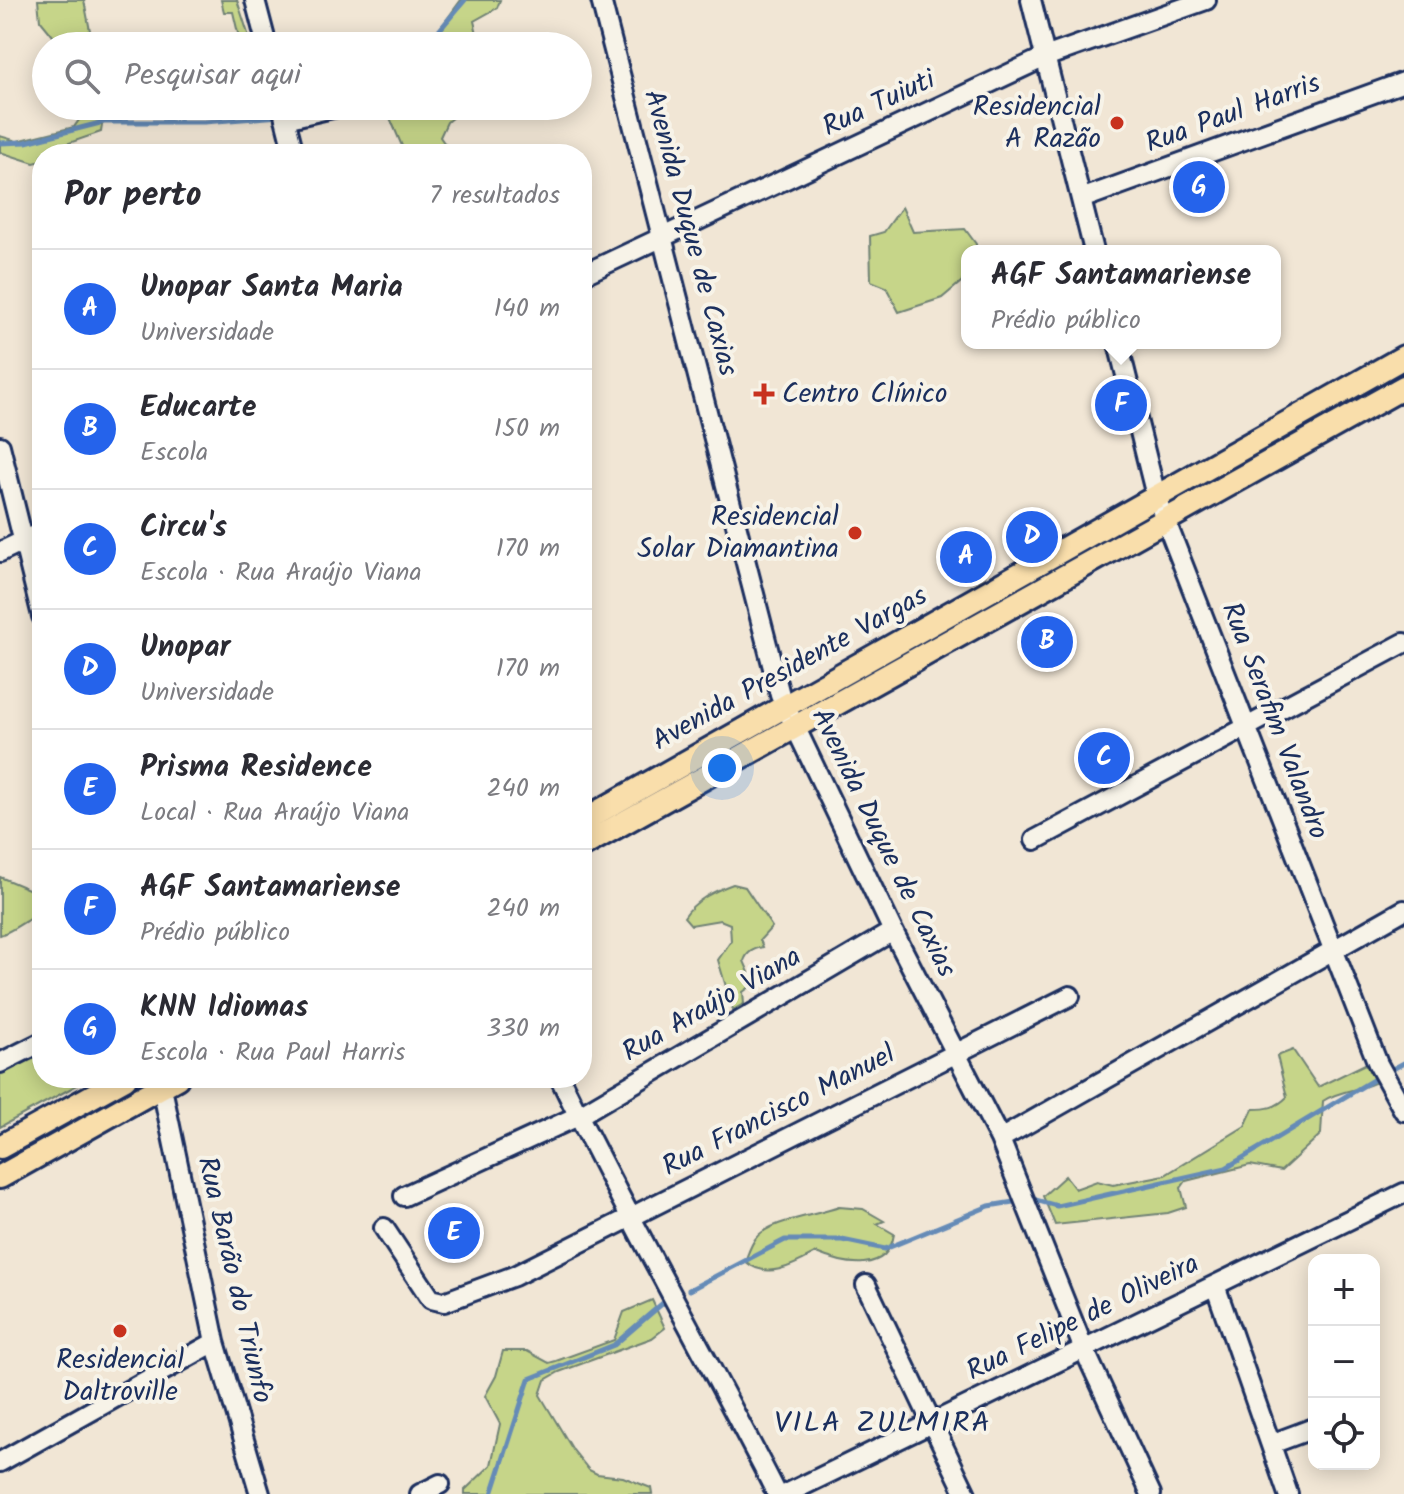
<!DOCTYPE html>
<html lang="pt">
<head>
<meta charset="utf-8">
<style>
	:root { --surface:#fff; --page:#f2f2f3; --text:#2b2b33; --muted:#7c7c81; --line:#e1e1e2; --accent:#2563eb }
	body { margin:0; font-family:Kalam,sans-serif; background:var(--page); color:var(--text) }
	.controls { position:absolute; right:24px; bottom:24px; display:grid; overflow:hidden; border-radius:16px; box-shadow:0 4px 20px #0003 }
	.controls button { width:72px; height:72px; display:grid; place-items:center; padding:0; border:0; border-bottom:2px solid var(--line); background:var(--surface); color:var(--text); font:40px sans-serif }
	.you { position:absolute; left:722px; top:768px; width:28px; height:28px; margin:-20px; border:6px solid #fff; border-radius:50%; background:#1a73e8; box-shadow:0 0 0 12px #1a73e833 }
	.badge { display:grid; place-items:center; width:52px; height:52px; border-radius:50%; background:var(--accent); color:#fff; font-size:26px; font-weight:700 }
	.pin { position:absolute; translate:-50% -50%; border:4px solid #fff; box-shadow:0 2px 8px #0006 }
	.popup { position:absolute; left:961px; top:245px; width:320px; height:104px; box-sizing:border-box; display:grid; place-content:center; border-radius:16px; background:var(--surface); filter:drop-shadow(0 2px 6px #0005); font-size:26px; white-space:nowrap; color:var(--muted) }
	.popup b { font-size:30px; color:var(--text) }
	.popup::after { content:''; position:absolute; left:50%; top:100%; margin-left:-16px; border:16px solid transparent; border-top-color:var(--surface) }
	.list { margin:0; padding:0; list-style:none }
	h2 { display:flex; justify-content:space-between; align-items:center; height:104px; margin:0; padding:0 32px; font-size:34px }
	h2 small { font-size:26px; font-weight:400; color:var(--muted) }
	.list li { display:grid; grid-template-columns:52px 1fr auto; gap:24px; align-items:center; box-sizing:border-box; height:120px; padding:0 32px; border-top:2px solid var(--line) }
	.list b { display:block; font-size:30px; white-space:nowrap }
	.list p { margin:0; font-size:26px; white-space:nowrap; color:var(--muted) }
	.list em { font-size:26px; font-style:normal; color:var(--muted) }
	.icon { flex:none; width:44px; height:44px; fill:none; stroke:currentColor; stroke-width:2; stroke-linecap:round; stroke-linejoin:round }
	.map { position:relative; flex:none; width:1404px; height:1494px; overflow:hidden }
	.search { position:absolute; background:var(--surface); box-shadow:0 4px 20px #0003; left:32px; top:32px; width:560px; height:88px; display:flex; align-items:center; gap:20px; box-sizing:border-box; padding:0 28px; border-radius:44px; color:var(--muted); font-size:30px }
	.panel { position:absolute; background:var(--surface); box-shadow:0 4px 20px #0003; left:32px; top:144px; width:560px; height:944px; border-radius:32px }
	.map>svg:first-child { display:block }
	.green { fill:#c6d589; stroke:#708274; stroke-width:2 }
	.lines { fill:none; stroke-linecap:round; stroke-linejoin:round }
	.stream { stroke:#658bb7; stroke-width:5 }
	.minor-casing { stroke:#1b2f5e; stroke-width:24 }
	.major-casing { stroke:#1b2f5e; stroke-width:28 }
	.minor { stroke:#f7f3e8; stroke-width:18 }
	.major { stroke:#f9deab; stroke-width:22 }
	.poi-dot { fill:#c8321e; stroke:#f7f3e8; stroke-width:3 }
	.labels { text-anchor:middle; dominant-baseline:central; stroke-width:8; stroke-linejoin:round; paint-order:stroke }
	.street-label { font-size:28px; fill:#1b2f5e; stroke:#f7f3e8 }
	.poi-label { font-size:28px; fill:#1b2f5e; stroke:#f7f3e8; text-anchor:end }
	.neighbourhood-label { font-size:30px; letter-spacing:2px; fill:#1b2f5e; stroke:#f7f3e8 }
</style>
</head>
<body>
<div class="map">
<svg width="1404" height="1494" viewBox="0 0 1404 1494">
	<rect width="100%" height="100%" fill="#f1e6d5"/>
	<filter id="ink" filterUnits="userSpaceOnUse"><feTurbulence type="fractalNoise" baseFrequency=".0125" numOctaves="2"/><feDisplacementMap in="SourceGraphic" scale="16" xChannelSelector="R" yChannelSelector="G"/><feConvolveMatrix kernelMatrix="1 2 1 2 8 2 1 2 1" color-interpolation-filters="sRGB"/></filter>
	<g filter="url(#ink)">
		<path class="green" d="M 38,0 L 84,0 L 93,46 L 61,46 L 40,20 Z
			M 221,0 L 237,0 L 252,46 L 241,46 L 233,12 L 224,12 Z
			M 461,0 L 500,0 L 497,8 L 474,21 L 480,46 L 427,46 Z
			M 89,106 L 105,106 L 101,132 L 66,144 L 58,154 L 42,154 L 42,161 L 34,163 L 0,152 L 0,136 L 17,141 L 74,127 Z
			M 385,106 L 466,106 L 447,122 L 440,137 L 447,147 L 446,154 L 399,154 L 402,146 Z
			M 902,207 L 913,232 L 965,229 L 976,244 L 976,251 L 967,251 L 967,277 L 942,298 L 899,312 L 886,287 L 871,281 L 870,236 L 884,232 Z
			M 1404,365 L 1404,373 L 1186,497 L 1183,491 Z
			M 1145,512 L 1149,518 L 815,707 L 811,700 Z
			M 0,877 L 31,890 L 42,906 L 40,915 C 24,919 16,930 0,935 Z
			M 733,884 L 745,887 L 772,927 L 760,940 L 763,947 C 753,949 747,952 744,961 L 754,984 L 743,992 L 744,1004 L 733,1010 L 718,960 L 731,941 L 730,924 L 720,920 L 691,925 L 684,917 C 695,900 714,891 733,884 Z
			M 1293,1050 L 1318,1087 L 1365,1064 L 1381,1080 C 1362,1091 1341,1089 1323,1101 L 1321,1134 L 1281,1171 L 1250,1165 L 1186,1181 L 1181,1188 L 1186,1207 L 1168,1213 L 1055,1225 L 1043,1196 L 1065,1176 L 1075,1189 L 1097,1181 L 1113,1185 L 1165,1175 L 1245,1126 L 1253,1109 C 1267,1109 1276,1108 1287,1097 L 1277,1056 Z
			M 42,1051 L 42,1078 L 90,1078 L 0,1127 L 0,1073 Z
			M 839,1207 L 863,1209 L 884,1221 L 877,1224 L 894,1234 C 888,1274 845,1265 816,1253 C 794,1265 767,1281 745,1261 C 748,1254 751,1244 756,1238 C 768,1221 818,1215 839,1207 Z
			M 652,1300 L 665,1328 L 652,1338 L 559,1372 L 545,1380 L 540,1395 L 573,1450 L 589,1470 L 597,1474 L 623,1477 L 651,1488 L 652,1494 L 465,1494 L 465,1490 L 491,1465 L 500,1424 L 485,1396 L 496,1376 L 503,1351 L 527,1351 L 549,1363 L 556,1361 L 614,1340 L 624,1312 Z"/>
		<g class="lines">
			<path class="stream" d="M 426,46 L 465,0
				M 0,143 L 26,142 L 104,122 L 204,122 L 280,116
				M 1387,1072 L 1404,1063
				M 689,1290 L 785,1240 L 842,1240 L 885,1249 L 989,1206 L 1032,1199 L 1057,1206 L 1226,1168 L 1378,1077
				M 492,1494 L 529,1379 L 614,1345 L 663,1303"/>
			<g class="minor-casing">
				<path id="minor" d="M 255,0 L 267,46
					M 601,0 L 780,695 L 893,931 L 1000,1139 L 1083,1347 L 1151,1494
					M 1031,0 L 1094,251
					M 282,106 L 294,154
					M 285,119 L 341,106
					M 1081,199 L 1404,82
					M 582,275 L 1045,57 L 1206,0
					M 1118,343 L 1156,496 L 1378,1064 L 1404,1111
					M 0,446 L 42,616
					M 0,552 L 42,532
					M 1035,840 L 1404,643
					M 0,1063 L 42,1042
					M 160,1078 L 215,1342 L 260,1494
					M 560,1078 C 628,1219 706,1355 777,1494
					M 1000,1139 L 1404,910
					M 404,1196 L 578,1116 L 893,931
					M 384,1228 L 431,1299 L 444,1302 L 514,1276 L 1070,996
					M 866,1285 L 966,1494
					M 1215,1285 L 1288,1494
					M 1271,1444 L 1314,1428
					M 0,1462 L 215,1342
					M 420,1494 L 440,1484
					M 786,1494 L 1404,1193"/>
			</g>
			<g class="major-casing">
				<path id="major" d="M 582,821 L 1404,357
					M 582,846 L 1404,387
					M 0,1147 L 125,1078
					M 0,1177 L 177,1078"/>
			</g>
			<use href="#minor" class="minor"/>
			<use href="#major" class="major"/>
		</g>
	</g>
	<g class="poi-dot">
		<circle cx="1117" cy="123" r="8"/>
		<path d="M760 382h8v8h8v8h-8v8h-8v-8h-8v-8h8z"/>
		<circle cx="855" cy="533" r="8"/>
		<circle cx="120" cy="1331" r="8"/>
	</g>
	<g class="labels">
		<g class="street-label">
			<text transform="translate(879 104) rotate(-25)">Rua Tuiuti</text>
			<text transform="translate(1233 114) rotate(-20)">Rua Paul Harris</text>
			<text transform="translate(690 233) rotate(75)">Avenida Duque de Caxias</text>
			<text transform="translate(790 669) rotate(-29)">Avenida Presidente Vargas</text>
			<text transform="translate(1274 721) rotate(69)">Rua Serafim Valandro</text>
			<text transform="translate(883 843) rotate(64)">Avenida Duque de Caxias</text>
			<text transform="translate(712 1005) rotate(-30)">Rua Araújo Viana</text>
			<text transform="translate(779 1111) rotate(-27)">Rua Francisco Manuel</text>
			<text transform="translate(234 1280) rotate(77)">Rua Barão do Triunfo</text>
			<text transform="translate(1083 1318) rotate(-26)">Rua Felipe de Oliveira</text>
		</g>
		<g class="poi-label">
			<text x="1101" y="107">Residencial<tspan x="1101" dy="32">A Razão</tspan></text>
			<text x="782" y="394" text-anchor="start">Centro Clínico</text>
			<text x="839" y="517">Residencial<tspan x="839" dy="32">Solar Diamantina</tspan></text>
			<text x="120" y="1360" text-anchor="middle">Residencial<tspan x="120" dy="32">Daltroville</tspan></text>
		</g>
		<g class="neighbourhood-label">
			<text x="883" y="1424">VILA ZULMIRA</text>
		</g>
	</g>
</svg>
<div class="controls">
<button>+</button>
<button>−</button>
<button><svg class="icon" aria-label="locate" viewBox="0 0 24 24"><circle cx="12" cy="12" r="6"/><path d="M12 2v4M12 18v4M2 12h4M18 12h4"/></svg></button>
</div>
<div class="you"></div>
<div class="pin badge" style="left:966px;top:557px">A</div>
<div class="pin badge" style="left:1047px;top:642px">B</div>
<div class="pin badge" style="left:1104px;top:758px">C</div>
<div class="pin badge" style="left:1032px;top:537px">D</div>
<div class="pin badge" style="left:454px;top:1233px">E</div>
<div class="pin badge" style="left:1121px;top:405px">F</div>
<div class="popup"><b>AGF Santamariense</b>Prédio público</div>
<div class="pin badge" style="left:1199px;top:187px">G</div>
<div class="search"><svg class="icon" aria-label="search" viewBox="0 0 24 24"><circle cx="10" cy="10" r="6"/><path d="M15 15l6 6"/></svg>Pesquisar aqui</div>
<section class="panel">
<h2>Por perto<small>7 resultados</small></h2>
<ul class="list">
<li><span class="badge">A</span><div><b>Unopar Santa Maria</b><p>Universidade</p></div><em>140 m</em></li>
<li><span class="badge">B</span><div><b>Educarte</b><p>Escola</p></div><em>150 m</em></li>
<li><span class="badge">C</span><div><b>Circu's</b><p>Escola · Rua Araújo Viana</p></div><em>170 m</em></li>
<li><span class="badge">D</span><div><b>Unopar</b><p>Universidade</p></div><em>170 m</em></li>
<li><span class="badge">E</span><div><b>Prisma Residence</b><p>Local · Rua Araújo Viana</p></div><em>240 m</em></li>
<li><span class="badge">F</span><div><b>AGF Santamariense</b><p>Prédio público</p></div><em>240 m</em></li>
<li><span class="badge">G</span><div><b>KNN Idiomas</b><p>Escola · Rua Paul Harris</p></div><em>330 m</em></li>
</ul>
</section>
</div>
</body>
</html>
